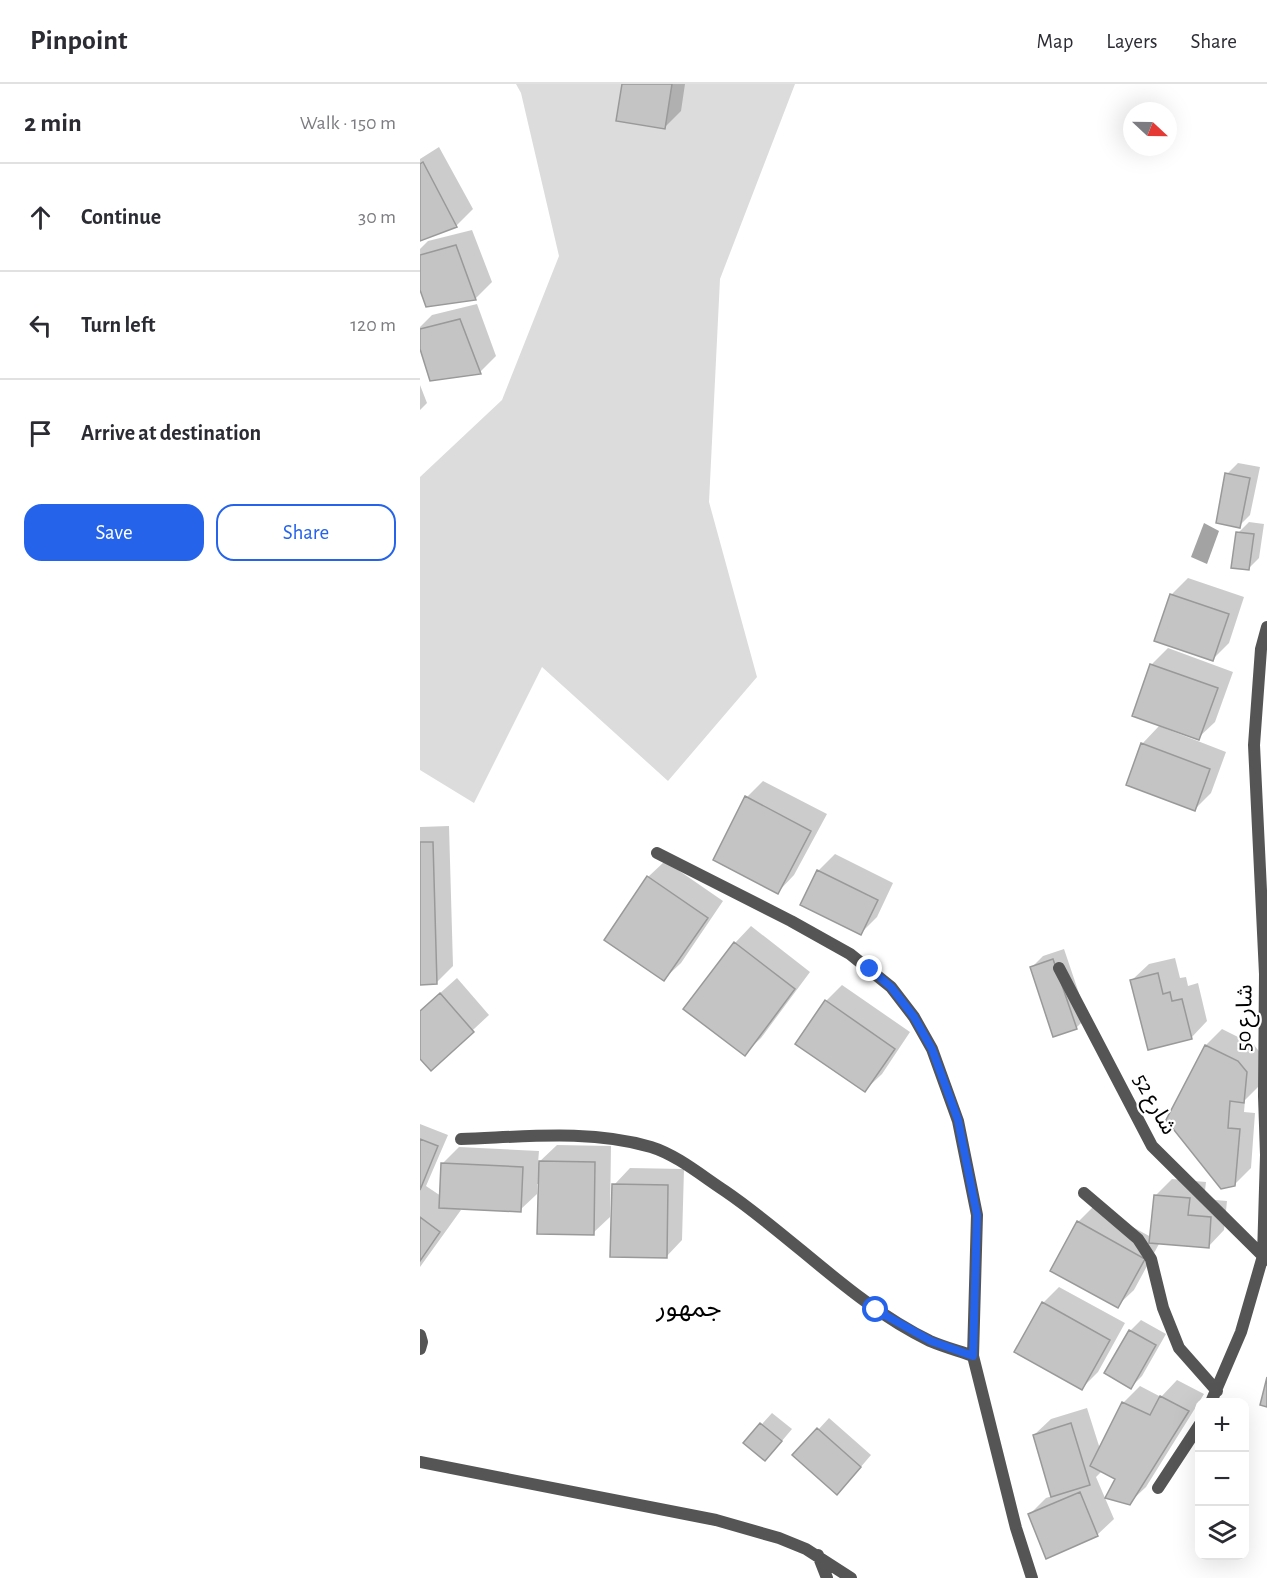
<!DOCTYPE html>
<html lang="en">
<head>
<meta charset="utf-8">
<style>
	:root { --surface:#fff; --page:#f7f7f7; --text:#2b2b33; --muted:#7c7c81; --line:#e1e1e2; --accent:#2563eb }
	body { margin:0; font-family:"Alegreya Sans","Noto Sans Arabic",sans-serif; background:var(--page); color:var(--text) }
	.controls { position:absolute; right:18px; bottom:18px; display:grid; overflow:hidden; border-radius:12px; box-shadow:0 6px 24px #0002 }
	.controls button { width:54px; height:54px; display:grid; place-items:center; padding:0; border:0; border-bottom:2px solid var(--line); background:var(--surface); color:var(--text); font:30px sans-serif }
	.compass { position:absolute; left:703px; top:18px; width:54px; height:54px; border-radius:50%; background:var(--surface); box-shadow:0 6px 24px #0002; rotate:112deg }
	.stop { position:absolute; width:18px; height:18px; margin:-14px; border:4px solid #2563eb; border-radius:50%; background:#fff }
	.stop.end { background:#2563eb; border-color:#fff; box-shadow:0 2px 6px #0008 }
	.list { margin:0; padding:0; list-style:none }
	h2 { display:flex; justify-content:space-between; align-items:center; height:78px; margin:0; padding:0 24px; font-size:26px }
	h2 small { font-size:20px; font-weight:400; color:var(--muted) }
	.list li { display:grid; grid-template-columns:39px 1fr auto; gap:18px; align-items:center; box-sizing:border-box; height:108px; padding:0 24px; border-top:2px solid var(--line) }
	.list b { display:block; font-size:22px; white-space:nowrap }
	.list em { font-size:20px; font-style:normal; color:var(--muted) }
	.actions { display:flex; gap:12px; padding:18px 24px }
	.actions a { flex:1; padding:14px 0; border:2px solid var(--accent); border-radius:18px; text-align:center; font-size:21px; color:var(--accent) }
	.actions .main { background:var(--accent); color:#fff }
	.icon { flex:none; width:33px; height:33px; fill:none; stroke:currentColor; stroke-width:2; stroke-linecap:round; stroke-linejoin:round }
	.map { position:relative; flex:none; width:847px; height:1494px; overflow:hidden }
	header { display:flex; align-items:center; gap:36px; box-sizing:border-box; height:84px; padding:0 30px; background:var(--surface); border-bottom:2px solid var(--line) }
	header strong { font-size:28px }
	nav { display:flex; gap:33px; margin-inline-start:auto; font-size:21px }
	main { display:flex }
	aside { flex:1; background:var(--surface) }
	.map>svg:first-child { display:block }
	.green { fill:#dcdcdc }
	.water { fill:#a3a3a3 }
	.shadow { fill:#0003 }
	.building { fill:#c4c4c4; stroke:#999; stroke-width:1.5 }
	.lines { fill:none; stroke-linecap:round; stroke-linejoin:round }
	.street { stroke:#555; stroke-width:12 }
	.route { stroke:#2563eb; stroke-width:8 }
	.labels { text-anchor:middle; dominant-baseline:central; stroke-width:4.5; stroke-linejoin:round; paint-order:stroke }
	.street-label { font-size:22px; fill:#000; stroke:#fff }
	.quarter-label { font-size:26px; fill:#000; stroke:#fff }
</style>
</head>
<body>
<header>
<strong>Pinpoint</strong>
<nav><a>Map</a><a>Layers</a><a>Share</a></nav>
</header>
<main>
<aside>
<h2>2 min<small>Walk · 150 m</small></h2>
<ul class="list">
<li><svg class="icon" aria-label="ahead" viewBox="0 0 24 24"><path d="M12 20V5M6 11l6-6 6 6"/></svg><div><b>Continue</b></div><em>30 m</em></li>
<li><svg class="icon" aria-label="left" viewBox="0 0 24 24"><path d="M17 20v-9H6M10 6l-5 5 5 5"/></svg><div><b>Turn left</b></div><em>120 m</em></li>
<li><svg class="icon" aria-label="arrive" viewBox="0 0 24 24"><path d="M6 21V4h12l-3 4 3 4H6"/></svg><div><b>Arrive at destination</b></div></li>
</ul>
<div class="actions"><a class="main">Save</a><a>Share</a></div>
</aside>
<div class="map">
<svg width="847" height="1494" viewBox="0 0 847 1494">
	<rect width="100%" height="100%" fill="#fff"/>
	<path class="green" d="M 96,0 L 375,0 L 300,195 L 289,418 L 337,593 L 248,697 L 122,583 L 54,719 L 0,686 L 0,393 L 82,316 L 139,172 L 101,9 Z"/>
	<path class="water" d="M 784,439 L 799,447 L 787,480 L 771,473 Z"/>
	<path class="shadow" d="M 203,0 L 265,0 L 261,27 L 245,43 Z
		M 19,63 L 53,125 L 37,141 L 0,155 L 0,75 Z
		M 52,146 L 72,198 L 55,215 L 0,201 L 0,165 L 8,157 Z
		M 57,220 L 76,272 L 60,288 L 0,260 L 0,243 L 12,231 Z
		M 0,301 L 7,319 L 0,326 Z
		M 818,379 L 840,383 L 830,431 L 819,442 L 807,390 Z
		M 829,438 L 844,440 L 839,474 L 828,485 L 818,449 Z
		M 768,494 L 824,513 L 809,559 L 793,575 L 736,556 L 752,510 Z
		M 748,564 L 813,588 L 795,638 L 778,654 L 731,581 Z
		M 739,642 L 806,668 L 791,709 L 775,725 L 722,660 Z
		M 343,697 L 407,730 L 374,791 L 358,808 L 327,713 Z
		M 29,742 L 33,882 L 16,899 L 0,899 L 0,743 Z
		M 415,770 L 473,799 L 457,833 L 441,849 L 382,820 L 399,786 Z
		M 245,777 L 303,817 L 261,879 L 244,895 L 228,793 Z
		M 331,842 L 390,888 L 341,954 L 324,970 L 315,859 Z
		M 644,865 L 667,933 L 656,944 L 612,883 L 623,872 Z
		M 755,874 L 760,894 L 766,893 L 768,902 L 778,899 L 787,937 L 771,954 L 712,896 L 729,880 Z
		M 37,894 L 69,931 L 11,985 L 0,973 L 0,927 Z
		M 422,901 L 490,948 L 462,990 L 445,1006 L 406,917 Z
		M 802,945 L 834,961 L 842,971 L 840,1001 L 825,1016 L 824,1028 L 835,1029 L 831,1084 L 814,1101 L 786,961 Z
		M 0,1040 L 28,1051 L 6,1102 L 21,1112 L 22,1080 L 39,1063 L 119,1067 L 118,1079 L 137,1061 L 191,1062 L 190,1133 L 173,1149 L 120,1100 L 117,1100 L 117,1110 L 100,1126 L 37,1123 L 41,1126 L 0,1183 Z
		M 210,1084 L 264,1085 L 262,1156 L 246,1173 L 194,1101 Z
		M 752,1095 L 786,1098 L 784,1115 L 807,1117 L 804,1146 L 788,1163 L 740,1158 L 714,1206 L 697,1222 L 658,1138 L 674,1122 L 731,1153 L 735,1112 Z
		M 639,1203 L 705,1239 L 678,1288 L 662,1304 L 623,1219 Z
		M 721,1236 L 746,1250 L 722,1292 L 711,1303 L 686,1289 L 710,1247 Z
		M 757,1296 L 784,1310 L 726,1403 L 709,1419 L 697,1394 L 682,1387 L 676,1393 L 694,1435 L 677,1451 L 609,1431 L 626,1414 L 632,1412 L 614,1351 L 631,1335 L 667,1324 L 680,1365 L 704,1318 L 720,1302 L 741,1313 Z
		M 352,1329 L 372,1345 L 356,1364 L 325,1359 Z
		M 409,1334 L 451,1371 L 428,1398 L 375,1371 Z"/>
	<path class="building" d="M 202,0 L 252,0 L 245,45 L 196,37 Z
		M 3,78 L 37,143 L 0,157 L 0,80 Z
		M 36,161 L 56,216 L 6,223 L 0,206 L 0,171 Z
		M 40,235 L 61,290 L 10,297 L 0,265 L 0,245 Z
		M 805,389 L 830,394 L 820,444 L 796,439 Z
		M 816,448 L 834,450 L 829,486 L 811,484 Z
		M 750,510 L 809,530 L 793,577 L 734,557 Z
		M 730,580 L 798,604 L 779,656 L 712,632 Z
		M 721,659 L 790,685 L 775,727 L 706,701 Z
		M 325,712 L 391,747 L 358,810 L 293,776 Z
		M 0,758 L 13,758 L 17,900 L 0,901 Z
		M 397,786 L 458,816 L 441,851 L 380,821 Z
		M 227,792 L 288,834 L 244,897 L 184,856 Z
		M 314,858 L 375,905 L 325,972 L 263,925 Z
		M 633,875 L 657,945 L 633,953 L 610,883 Z
		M 738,889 L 743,910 L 750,908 L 752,917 L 762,915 L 772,955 L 728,966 L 710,896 Z
		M 20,909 L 54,948 L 11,987 L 0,975 L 0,927 Z
		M 405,916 L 475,965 L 445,1008 L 375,960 Z
		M 785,961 L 818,977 L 827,988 L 824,1019 L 810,1017 L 808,1044 L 820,1045 L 815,1102 L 801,1105 L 746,1036 Z
		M 0,1055 L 18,1062 L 0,1106 Z
		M 119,1077 L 175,1078 L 174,1151 L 117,1150 Z
		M 21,1079 L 103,1083 L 101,1128 L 19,1124 Z
		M 192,1100 L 248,1101 L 247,1174 L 190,1173 Z
		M 734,1111 L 770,1114 L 768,1131 L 791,1133 L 789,1164 L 729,1159 Z
		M 0,1133 L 20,1148 L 0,1177 Z
		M 657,1137 L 725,1175 L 698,1224 L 630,1187 Z
		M 622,1218 L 690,1256 L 662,1306 L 594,1268 Z
		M 709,1246 L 736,1261 L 711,1305 L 684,1289 Z
		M 847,1293 L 847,1323 L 840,1321 Z
		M 740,1312 L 769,1327 L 710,1421 L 685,1414 L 695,1395 L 670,1382 L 702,1318 L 730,1331 Z
		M 340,1339 L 362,1357 L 345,1377 L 323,1359 Z
		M 651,1339 L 670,1401 L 631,1413 L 613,1351 Z
		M 397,1344 L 441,1383 L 417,1411 L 372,1371 Z
		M 660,1408 L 678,1452 L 626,1475 L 608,1430 Z"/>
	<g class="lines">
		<path class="street" d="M 237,769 L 371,837 L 430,870 L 471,903 L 494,933 L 512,965 L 538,1037 L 557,1131 L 553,1272 L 596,1444 L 612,1494
			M 639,884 L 732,1062 L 843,1172 L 845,1176
			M 41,1055 C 103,1053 170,1045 231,1063 C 257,1071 282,1092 305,1107 C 374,1154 435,1221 510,1257 C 524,1263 539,1267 553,1272
			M 664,1109 L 718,1155 L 731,1175 L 743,1224 L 759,1264 L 797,1307
			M 0,1251 L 2,1258 L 0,1265
			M 791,1318 L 821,1248 L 843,1172 L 846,1071 L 844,1012 L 845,890 L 834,661 L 841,565 L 847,543
			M 0,1378 L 296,1436 L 359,1454 L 386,1465 L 431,1494
			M 738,1404 L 780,1340
			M 398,1471 L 407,1494"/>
	</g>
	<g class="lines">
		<path class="route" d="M 450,885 L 471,903 L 494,933 L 512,965 L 538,1036 L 557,1131 L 553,1272 L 511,1257 L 456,1226"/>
	</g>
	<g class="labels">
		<g class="street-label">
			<text transform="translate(824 934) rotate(-89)">شارع 50</text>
			<text transform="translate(735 1020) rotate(61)">شارع 52</text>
		</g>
		<g class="quarter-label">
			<text x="269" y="1224">جمهور</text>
		</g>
	</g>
</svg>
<div class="controls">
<button>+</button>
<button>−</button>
<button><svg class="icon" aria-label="layers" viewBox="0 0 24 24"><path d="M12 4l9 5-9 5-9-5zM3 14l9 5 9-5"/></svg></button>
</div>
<svg class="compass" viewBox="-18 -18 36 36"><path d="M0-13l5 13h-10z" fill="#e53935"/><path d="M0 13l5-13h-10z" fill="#7c7c81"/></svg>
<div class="stop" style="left:456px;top:1226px"></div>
<div class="stop end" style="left:450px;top:885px"></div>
</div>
</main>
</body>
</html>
